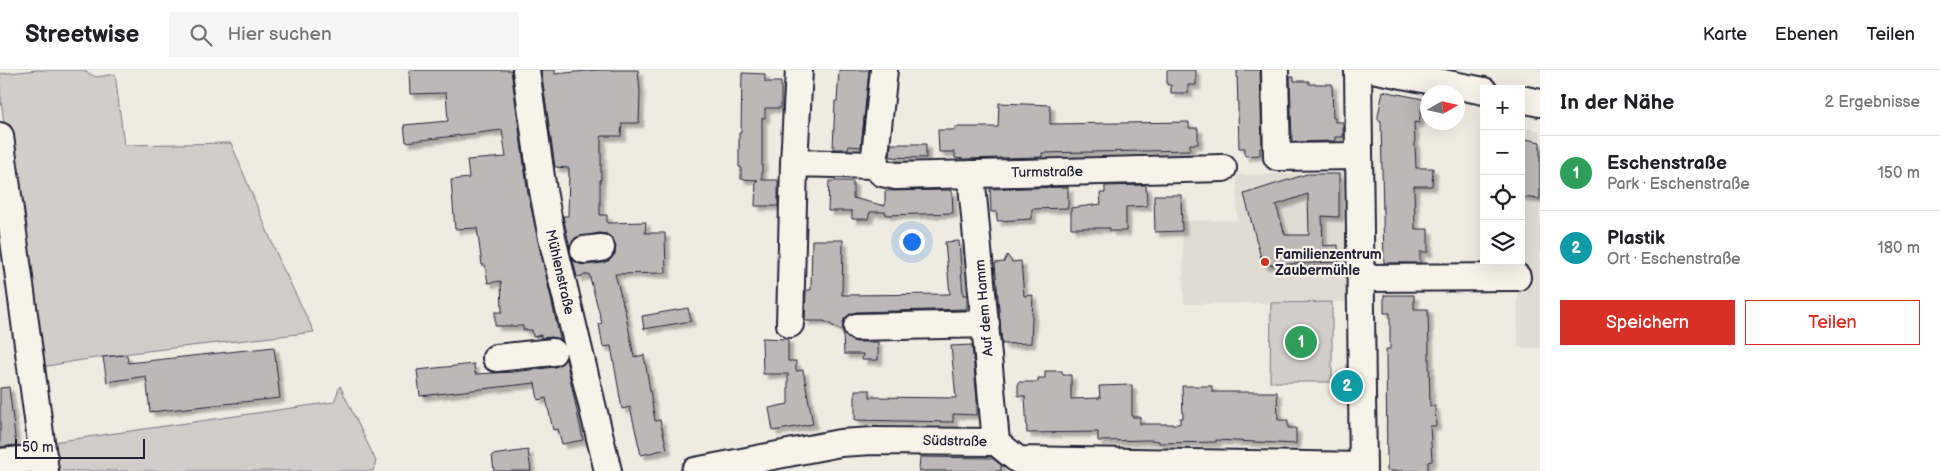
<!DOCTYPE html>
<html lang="de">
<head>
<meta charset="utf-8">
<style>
	:root { --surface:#fff; --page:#f6f6f6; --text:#202124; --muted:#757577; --line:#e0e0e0; --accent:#d93025 }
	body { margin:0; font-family:"Balsamiq Sans",sans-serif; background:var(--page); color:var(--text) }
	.controls { position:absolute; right:15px; top:15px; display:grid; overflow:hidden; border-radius:0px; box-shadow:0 5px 20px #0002 }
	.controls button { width:45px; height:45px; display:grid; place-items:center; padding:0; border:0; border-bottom:1px solid var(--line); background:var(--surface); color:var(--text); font:25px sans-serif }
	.compass { position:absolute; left:1420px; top:15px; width:45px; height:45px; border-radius:50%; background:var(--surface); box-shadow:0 5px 20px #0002; rotate:81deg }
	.scale { position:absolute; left:15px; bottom:12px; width:130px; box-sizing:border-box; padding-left:5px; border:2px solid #22223b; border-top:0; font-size:14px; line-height:18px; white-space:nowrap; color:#22223b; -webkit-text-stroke:4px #f7f3e8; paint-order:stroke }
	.you { position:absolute; left:911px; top:171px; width:18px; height:18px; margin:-12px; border:4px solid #fff; border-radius:50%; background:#1a73e8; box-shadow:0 0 0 8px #1a73e833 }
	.badge { display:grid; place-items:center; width:32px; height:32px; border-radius:50%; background:var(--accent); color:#fff; font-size:16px; font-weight:700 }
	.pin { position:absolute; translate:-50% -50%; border:2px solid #fff; box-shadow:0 1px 5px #0006 }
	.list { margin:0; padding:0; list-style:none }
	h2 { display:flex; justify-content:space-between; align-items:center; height:65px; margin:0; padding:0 20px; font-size:21px }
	h2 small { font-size:16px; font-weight:400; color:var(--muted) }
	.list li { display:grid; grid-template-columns:32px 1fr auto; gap:15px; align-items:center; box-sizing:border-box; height:75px; padding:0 20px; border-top:1px solid var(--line) }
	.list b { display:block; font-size:19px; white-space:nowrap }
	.list p { margin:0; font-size:16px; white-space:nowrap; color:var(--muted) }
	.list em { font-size:16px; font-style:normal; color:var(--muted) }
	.actions { display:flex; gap:10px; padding:15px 20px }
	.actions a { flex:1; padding:11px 0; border:1px solid var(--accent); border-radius:0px; text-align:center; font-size:18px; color:var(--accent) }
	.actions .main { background:var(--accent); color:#fff }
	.icon { flex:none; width:28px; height:28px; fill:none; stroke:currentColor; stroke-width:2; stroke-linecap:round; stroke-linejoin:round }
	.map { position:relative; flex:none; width:1540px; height:401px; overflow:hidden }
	header { display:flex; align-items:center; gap:30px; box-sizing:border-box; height:70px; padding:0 25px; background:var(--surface); border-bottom:1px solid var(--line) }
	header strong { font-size:24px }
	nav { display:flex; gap:28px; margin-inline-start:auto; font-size:18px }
	.search { width:350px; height:45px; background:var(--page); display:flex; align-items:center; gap:12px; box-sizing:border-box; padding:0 18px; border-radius:0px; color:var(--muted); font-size:19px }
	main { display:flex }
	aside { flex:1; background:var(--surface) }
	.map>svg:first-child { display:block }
	.built { fill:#dfdcd4 }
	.green { fill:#d1cdc9; stroke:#7a7882 }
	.building { fill:#bbb8b7; stroke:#22223b; fill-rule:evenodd; filter:url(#shadow) }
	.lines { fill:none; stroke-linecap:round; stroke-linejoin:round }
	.minor-casing { stroke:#22223b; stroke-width:30 }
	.minor { stroke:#f7f3e8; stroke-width:26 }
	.poi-dot { fill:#c8321e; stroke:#f7f3e8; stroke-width:2 }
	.labels { text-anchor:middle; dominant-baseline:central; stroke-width:4.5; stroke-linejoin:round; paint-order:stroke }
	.street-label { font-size:14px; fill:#22223b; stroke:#f7f3e8 }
	.poi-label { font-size:14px; font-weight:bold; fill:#22223b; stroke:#f7f3e8; text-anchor:start }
</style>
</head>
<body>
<header>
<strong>Streetwise</strong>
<div class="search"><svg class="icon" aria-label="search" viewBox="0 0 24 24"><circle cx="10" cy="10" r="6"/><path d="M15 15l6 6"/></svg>Hier suchen</div>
<nav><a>Karte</a><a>Ebenen</a><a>Teilen</a></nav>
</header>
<main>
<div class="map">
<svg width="1540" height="401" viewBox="0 0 1540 401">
	<defs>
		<filter id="shadow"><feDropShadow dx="4.5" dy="4.5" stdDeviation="1" flood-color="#0004"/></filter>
	</defs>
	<rect width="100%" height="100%" fill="#eeebe1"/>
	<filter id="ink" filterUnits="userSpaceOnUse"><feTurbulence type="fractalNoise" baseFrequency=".02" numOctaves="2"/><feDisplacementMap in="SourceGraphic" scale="10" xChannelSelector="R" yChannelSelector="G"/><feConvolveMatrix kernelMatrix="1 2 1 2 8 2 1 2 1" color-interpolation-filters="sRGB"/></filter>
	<g filter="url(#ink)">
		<path class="built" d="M 1526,58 L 1540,61 L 1540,278 L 1518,278 L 1517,202 L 1522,202 L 1520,191 L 1521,191 L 1521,79 Z
			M 1345,103 L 1347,232 L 1184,234 L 1182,151 L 1237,150 L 1237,105 Z"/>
		<path class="green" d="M 37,0 L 82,0 L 96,7 L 115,4 L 124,75 L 231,73 L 280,192 L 314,262 C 221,274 128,280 37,298 L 25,224 L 0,21 L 0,4 Z
			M 1332,232 L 1332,312 L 1270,312 L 1271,233 Z
			M 340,316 L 376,391 L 373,401 L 58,401 L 53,372 L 334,332 Z"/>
		<path class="building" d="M 409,0 L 511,0 L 528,124 L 560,269 L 552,267 L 541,268 L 541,265 L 533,267 L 532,260 L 523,260 L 523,256 L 495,256 L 495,242 L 502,242 L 501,211 L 488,213 L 485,195 L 482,195 L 477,158 L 455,159 L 451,110 L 469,108 L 467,90 L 506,87 L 502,60 L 406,72 L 404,55 L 448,51 L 446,23 L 410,24 Z
			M 541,0 L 555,0 L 555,4 L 597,0 L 638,0 L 640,22 L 639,53 L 622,53 L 621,66 L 601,66 L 601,110 L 600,110 L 600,145 L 607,145 L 607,153 L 646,152 L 645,163 L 665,163 L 666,203 L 615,204 L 626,245 L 634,287 L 644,285 L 655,351 L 660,350 L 667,379 L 641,385 L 630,337 L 622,339 L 611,276 L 603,277 L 599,254 L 602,253 L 589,204 L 577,207 L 573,190 L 579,194 L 585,195 L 603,193 L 610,190 L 615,184 L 616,176 L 613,169 L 607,164 L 599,163 L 575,168 L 570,177 L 563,146 L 568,146 L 569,98 L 555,97 Z
			M 839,0 L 869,0 L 861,77 L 849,76 L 848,79 L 833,79 L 835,31 L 837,31 Z
			M 1167,0 L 1196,0 L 1196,15 L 1188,15 L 1188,23 L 1171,23 L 1171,15 L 1167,15 Z
			M 1237,0 L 1260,0 L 1262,78 L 1260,78 L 1260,85 L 1245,86 L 1245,78 L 1239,78 Z
			M 742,3 L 765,4 L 765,12 L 781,12 L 781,38 L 765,38 L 765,48 L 762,48 L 762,110 L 778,110 L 778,136 L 755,136 L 756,110 L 758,110 L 741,109 L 741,97 L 739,97 L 739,63 L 741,63 Z
			M 1290,7 L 1294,7 L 1294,11 L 1309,11 L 1309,14 L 1332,14 L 1333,48 L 1335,48 L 1335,52 L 1343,52 L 1343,67 L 1335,67 L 1335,71 L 1292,72 Z
			M 1383,21 L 1423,29 L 1419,53 L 1414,52 L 1416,98 L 1433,98 L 1432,116 L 1414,116 L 1415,159 L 1428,159 L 1428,182 L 1420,182 L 1420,193 L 1384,193 L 1381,51 L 1378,50 L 1378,46 Z
			M 999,33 L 1050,35 L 1050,54 L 1189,52 L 1189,58 L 1198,58 L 1198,74 L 1190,74 L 1190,80 L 1042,83 L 1042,87 L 964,89 L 955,88 L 955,82 L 939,82 L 938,60 L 955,60 L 955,57 L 998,57 Z
			M 1521,68 L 1540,72 L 1540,129 L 1521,127 Z
			M 891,74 L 926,74 L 926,88 L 890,87 Z
			M 1307,104 L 1339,104 L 1339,147 L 1322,146 L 1323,176 L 1338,175 L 1338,192 L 1263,195 L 1244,124 ZM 1308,124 L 1309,165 L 1285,165 L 1276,135 Z
			M 829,111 L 853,111 L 853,128 L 885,136 L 885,121 L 952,120 L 953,143 L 886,145 L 886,142 L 870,142 L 868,149 L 852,149 L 852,141 L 828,141 Z
			M 1146,115 L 1147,136 L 1126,137 L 1126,161 L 1110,161 L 1110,158 L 1071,158 L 1071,138 L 1101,134 L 1100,123 L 1105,123 L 1105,116 Z
			M 1068,117 L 1068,138 L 1032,139 L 1032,149 L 997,151 L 997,142 L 991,142 L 990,119 Z
			M 1154,125 L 1181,125 L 1182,161 L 1155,162 Z
			M 812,170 L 843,170 L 842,225 L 950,224 L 945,172 L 959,171 L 963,225 L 967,225 L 967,239 L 856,242 L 850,244 L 844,249 L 843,261 L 824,251 L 805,251 L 806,220 L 811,220 Z
			M 1007,185 L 1012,192 L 1021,191 L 1024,226 L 1033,225 L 1031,273 L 1002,274 L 995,193 L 1004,192 Z
			M 1384,225 L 1414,225 L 1414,239 L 1428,239 L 1430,336 L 1435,336 L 1436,356 L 1430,356 L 1432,391 L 1428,392 L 1428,401 L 1387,401 L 1386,279 L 1390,279 L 1390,243 L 1384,243 Z
			M 688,238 L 691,251 L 644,259 L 642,246 Z
			M 843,263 L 850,270 L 857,272 L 878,272 L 878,290 L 862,290 L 863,284 L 844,284 Z
			M 762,268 L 788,269 L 788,291 L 796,291 L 796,301 L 803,300 L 813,354 L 773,361 L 769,338 L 788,334 L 788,304 L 763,304 Z
			M 972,275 L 977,330 L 977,345 L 953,344 L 953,352 L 855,350 L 855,320 L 870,320 L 870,327 L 956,328 L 951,276 Z
			M 274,277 L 280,328 L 150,342 L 146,306 L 107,312 L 103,287 L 127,285 L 128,293 Z
			M 566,289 L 583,370 L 562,374 L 558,359 L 553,360 L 546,328 L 538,330 L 535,313 L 420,326 L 417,300 L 474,294 L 475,304 L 514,302 L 555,297 L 561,294 Z
			M 1045,301 L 1062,301 L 1063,305 L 1071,305 L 1071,329 L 1100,328 L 1099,316 L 1132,315 L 1132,347 L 1140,347 L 1140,354 L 1180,354 L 1180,348 L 1183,348 L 1182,316 L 1212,316 L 1212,322 L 1277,322 L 1278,350 L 1288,350 L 1288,358 L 1296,358 L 1296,374 L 1216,370 L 1216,372 L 1159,373 L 1159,371 L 1151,370 L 1098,371 L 1098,362 L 1027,363 L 1025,326 L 1018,326 L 1018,312 L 1038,312 L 1038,308 L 1045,308 Z
			M 9,317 L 16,375 L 0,377 L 0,318 Z
			M 528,380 L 531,401 L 494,401 L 492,385 Z
			M 920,387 L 992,388 L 1001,395 L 1001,401 L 919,401 Z"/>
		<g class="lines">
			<g class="minor-casing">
				<path id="minor" d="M 526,0 L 543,121 L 552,168 L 608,401
					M 884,0 L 874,95 L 882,103 L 896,106 L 1223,98
					M 1275,0 L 1277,87 L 1359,86
					M 1358,0 L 1363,401
					M 1377,0 L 1484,21
					M 1521,29 L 1540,33
					M 0,66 L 45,401
					M 794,93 L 874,95
					M 971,104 L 996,372
					M 584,180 L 601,178
					M 1361,208 L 1517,207
					M 790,254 L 794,93 L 799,0
					M 857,257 L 986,254
					M 496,288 L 553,282
					M 0,392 L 44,388
					M 695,401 L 840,373 L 873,371 L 996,372 L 1018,390 L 1363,396"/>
			</g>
			<use href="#minor" class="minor"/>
		</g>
	</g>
	<circle class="poi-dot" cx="1265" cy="192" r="5"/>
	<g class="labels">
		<g class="street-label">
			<text transform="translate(1047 102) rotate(-1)">Turmstraße</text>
			<text transform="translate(560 202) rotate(77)">Mühlenstraße</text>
			<text transform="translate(984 238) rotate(-95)">Auf dem Hamm</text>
			<text transform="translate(955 371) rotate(1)">Südstraße</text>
		</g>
		<g class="poi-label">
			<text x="1275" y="184">Familienzentrum<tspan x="1275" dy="16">Zaubermühle</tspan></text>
		</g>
	</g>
</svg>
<div class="controls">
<button>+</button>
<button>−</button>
<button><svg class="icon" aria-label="locate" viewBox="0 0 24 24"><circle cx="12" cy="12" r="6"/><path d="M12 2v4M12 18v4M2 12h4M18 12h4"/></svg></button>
<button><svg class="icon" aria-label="layers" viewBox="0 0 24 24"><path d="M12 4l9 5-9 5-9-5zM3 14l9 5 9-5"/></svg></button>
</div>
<svg class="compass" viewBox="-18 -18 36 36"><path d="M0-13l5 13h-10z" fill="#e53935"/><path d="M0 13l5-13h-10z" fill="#757577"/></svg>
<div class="scale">50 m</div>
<div class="you"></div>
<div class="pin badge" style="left:1301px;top:272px;background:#2e9e5b">1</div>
<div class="pin badge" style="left:1347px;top:316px;background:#0f9aa8">2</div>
</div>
<aside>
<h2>In der Nähe<small>2 Ergebnisse</small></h2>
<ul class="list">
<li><span class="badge" style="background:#2e9e5b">1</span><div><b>Eschenstraße</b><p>Park · Eschenstraße</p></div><em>150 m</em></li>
<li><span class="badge" style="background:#0f9aa8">2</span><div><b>Plastik</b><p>Ort · Eschenstraße</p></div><em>180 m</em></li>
</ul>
<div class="actions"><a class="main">Speichern</a><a>Teilen</a></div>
</aside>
</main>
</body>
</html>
